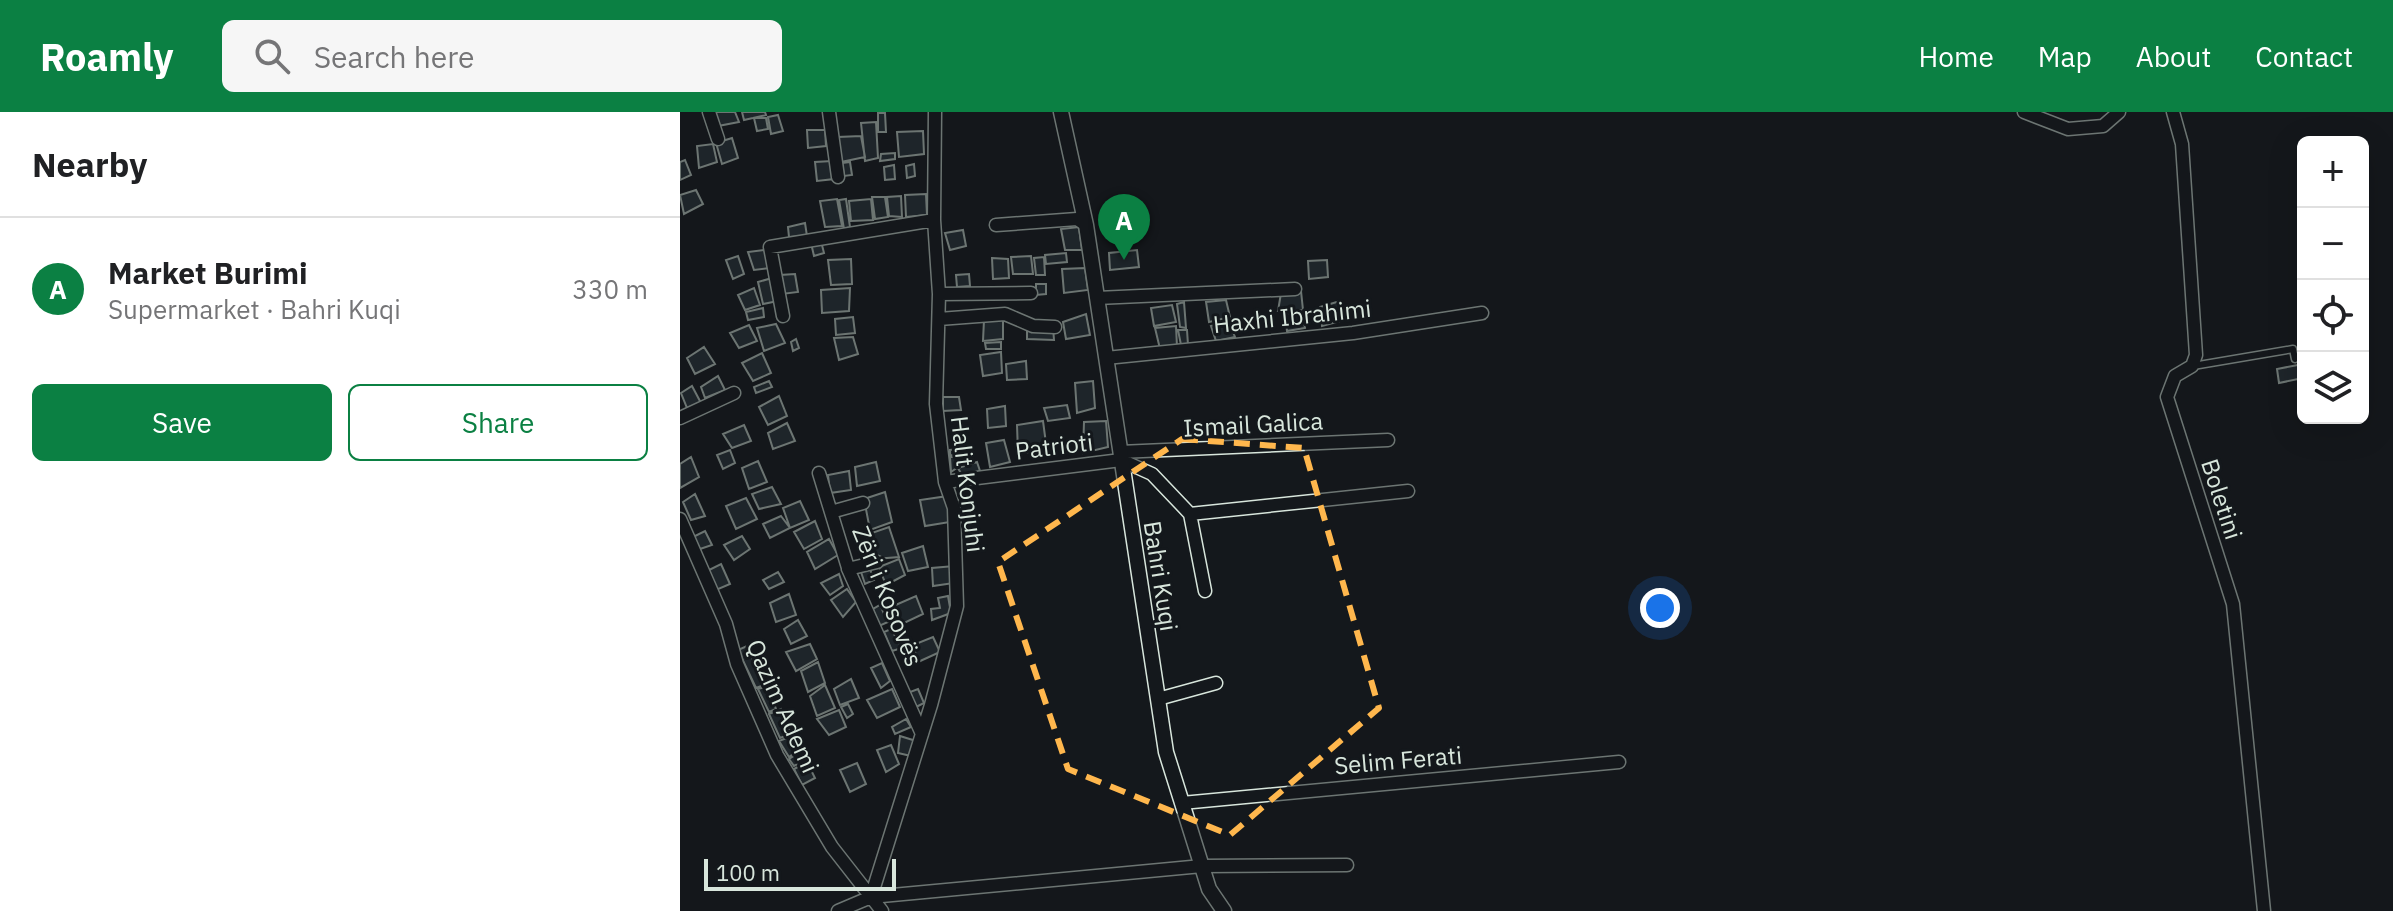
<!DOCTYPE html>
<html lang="en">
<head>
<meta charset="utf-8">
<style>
	:root { --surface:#fff; --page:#f6f6f6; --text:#202124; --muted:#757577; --line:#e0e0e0; --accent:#0b8043 }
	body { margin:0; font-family:"IBM Plex Sans",sans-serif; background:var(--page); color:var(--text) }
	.controls { position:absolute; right:24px; top:24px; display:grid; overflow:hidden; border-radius:12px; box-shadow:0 8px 32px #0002 }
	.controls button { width:72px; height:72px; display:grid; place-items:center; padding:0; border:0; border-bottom:2px solid var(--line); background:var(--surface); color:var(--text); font:40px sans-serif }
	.scale { position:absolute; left:24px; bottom:20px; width:192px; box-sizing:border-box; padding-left:8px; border:4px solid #d8e6dc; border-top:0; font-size:22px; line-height:28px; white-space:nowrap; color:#d8e6dc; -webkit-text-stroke:6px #14181c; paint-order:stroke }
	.you { position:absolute; left:980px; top:496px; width:28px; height:28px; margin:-20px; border:6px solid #fff; border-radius:50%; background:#1a73e8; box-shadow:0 0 0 12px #1a73e833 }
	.badge { display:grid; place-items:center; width:52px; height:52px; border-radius:50%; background:var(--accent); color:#fff; font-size:26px; font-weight:700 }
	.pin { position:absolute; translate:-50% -66px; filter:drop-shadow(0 2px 4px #0008) }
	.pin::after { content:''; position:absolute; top:42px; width:28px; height:24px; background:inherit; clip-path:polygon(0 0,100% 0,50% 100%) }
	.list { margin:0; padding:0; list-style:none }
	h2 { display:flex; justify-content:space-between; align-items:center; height:104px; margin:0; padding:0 32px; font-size:34px }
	h2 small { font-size:26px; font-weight:400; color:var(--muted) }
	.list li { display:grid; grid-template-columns:52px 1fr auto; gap:24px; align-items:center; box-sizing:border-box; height:144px; padding:0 32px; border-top:2px solid var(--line) }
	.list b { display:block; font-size:30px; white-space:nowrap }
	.list p { margin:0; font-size:26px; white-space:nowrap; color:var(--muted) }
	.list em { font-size:26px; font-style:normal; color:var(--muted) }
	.actions { display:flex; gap:16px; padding:24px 32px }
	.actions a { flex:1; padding:18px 0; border:2px solid var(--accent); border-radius:12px; text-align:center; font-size:28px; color:var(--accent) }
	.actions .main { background:var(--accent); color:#fff }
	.icon { flex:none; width:44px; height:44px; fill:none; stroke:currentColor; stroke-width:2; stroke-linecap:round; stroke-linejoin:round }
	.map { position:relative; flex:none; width:1713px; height:799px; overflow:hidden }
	header { display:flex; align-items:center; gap:48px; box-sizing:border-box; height:112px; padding:0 40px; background:var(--accent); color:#fff }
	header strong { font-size:38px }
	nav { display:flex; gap:44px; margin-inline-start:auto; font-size:28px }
	.search { width:560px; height:72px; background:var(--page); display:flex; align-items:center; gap:20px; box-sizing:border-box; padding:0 28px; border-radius:12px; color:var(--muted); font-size:30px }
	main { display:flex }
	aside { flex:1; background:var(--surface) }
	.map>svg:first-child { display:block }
	.building { fill:#2c363c; stroke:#d8e6dc; stroke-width:2 }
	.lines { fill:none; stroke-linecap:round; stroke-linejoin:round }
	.service-casing { stroke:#d8e6dc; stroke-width:9 }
	.minor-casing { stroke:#d8e6dc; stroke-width:15 }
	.tertiary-casing { stroke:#d8e6dc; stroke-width:17 }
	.service { stroke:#14181c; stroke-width:6 }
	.minor { stroke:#14181c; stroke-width:12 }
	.tertiary { stroke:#14181c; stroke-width:14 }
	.marked { fill:none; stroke:#ffb74d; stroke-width:6; stroke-dasharray:16 10; stroke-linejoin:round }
	.labels { text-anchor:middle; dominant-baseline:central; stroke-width:6; stroke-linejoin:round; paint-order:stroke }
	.street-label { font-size:24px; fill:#d8e6dc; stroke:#14181c }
</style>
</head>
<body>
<header>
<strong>Roamly</strong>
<div class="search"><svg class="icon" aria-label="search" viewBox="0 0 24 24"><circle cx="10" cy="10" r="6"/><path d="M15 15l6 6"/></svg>Search here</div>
<nav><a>Home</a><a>Map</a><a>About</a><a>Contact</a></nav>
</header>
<main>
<aside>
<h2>Nearby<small></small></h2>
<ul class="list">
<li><span class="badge">A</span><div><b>Market Burimi</b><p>Supermarket · Bahri Kuqi</p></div><em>330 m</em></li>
</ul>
<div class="actions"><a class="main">Save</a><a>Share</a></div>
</aside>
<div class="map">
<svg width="1713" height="799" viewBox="0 0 1713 799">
	<rect width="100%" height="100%" fill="#14181c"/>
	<path class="building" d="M 35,0 L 55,0 L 59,10 L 38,14 Z
		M 62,0 L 85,0 L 86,3 L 64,8 Z
		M 198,1 L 205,1 L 206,20 L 198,20 Z
		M 98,3 L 103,19 L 91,22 L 88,5 Z
		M 74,6 L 86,6 L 88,17 L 77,19 Z
		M 196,10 L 198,46 L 185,49 L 181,11 Z
		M 127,18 L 145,18 L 146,34 L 128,36 Z
		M 243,19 L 244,42 L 219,45 L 217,20 Z
		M 181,24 L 185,45 L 161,50 L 158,25 Z
		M 52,26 L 58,46 L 42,52 L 36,31 Z
		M 33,32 L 37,50 L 19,56 L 17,34 Z
		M 215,41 L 215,47 L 200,49 L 201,42 Z
		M 5,48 L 11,63 L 0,68 L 0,50 Z
		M 152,49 L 154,67 L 137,69 L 135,50 Z
		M 170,50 L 172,63 L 164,64 L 162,51 Z
		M 234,52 L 235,64 L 227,66 L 226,54 Z
		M 214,53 L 215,67 L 205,68 L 204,55 Z
		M 16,78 L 23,92 L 4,102 L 0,83 Z
		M 246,82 L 247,103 L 226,105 L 225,83 Z
		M 221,84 L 222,105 L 209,104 L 207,85 Z
		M 192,85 L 205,85 L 208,105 L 195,107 Z
		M 157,87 L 162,114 L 145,115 L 140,89 Z
		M 166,87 L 170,115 L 164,117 L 159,88 Z
		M 191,87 L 193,108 L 171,109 L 169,89 Z
		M 125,111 L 127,124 L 109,125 L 108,115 Z
		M 399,115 L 402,138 L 385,138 L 381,117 Z
		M 283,118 L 286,134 L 270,138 L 265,121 Z
		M 141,129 L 144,141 L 134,144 L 131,131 Z
		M 85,138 L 90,156 L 74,158 L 68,140 Z
		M 457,138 L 459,155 L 430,158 L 429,141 Z
		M 386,141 L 387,150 L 366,152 L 365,143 Z
		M 58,144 L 64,162 L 53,167 L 46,148 Z
		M 351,144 L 353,162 L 333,162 L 331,145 Z
		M 364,145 L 365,163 L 356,163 L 354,146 Z
		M 312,146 L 328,147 L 329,166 L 313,167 Z
		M 171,147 L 172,172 L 151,173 L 148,148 Z
		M 647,148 L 648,165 L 629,167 L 628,149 Z
		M 405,156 L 408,178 L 384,181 L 382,157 Z
		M 115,162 L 118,180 L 102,182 L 100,163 Z
		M 289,162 L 290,174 L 277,175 L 276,163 Z
		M 92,166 L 98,189 L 83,192 L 78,170 Z
		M 356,172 L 366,172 L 366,182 L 356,183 Z
		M 74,176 L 80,193 L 65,198 L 58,183 Z
		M 170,176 L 169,199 L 142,201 L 141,178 Z
		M 621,179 L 623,198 L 598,199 L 601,181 Z
		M 546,188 L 550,205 L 529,210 L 526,190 Z
		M 660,189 L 664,208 L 642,214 L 640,195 Z
		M 504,190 L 506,216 L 500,215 L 497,192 Z
		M 492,193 L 496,210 L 474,214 L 471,196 Z
		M 83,196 L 84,205 L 68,208 L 66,200 Z
		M 623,201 L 625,216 L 607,219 L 605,202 Z
		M 406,202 L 410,223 L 386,227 L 383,210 Z
		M 173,205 L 175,221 L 156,223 L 155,207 Z
		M 304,208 L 323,208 L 323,227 L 303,229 Z
		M 549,210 L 555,225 L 536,229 L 531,214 Z
		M 96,212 L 105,231 L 84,239 L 77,216 Z
		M 69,213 L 77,229 L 59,236 L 50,221 Z
		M 496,214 L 497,235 L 480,237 L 475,216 Z
		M 373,215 L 374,228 L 347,227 L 347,219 Z
		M 498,218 L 507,218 L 508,233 L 501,233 Z
		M 173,225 L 178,242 L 159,248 L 154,226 Z
		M 116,227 L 119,236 L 113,239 L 111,230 Z
		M 321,230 L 321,237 L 306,237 L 305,231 Z
		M 24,235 L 35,252 L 15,262 L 7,246 Z
		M 321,240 L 322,261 L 303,264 L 300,243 Z
		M 82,241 L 91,261 L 73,269 L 62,251 Z
		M 346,249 L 347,267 L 327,268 L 326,252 Z
		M 1623,252 L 1623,266 L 1599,271 L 1597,257 Z
		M 38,264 L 45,278 L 25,286 L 21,275 Z
		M 89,269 L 92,275 L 76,281 L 74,275 Z
		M 413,269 L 415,296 L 397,301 L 395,271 Z
		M 12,274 L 21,291 L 7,296 L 1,281 Z
		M 99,284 L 107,304 L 88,313 L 79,295 Z
		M 263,285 L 279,285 L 281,298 L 263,299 Z
		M 387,293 L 390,306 L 368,309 L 364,296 Z
		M 325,294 L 326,314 L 308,316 L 307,297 Z
		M 363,309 L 367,339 L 338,341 L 337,313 Z
		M 426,309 L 428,335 L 403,341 L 404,310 Z
		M 107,311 L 115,329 L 93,337 L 88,321 Z
		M 64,313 L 71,329 L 52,336 L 43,322 Z
		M 324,328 L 330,350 L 310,355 L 306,331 Z
		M 281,337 L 282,344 L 270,343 L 270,338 Z
		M 50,338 L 55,351 L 43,357 L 37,343 Z
		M 11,345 L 19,365 L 0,376 L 0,352 Z
		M 270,345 L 276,345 L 278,355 L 271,360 Z
		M 78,349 L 87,370 L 69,377 L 62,356 Z
		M 196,350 L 200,369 L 177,374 L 175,355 Z
		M 297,350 L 300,359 L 283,365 L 278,356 Z
		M 169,359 L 171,378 L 150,381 L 148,363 Z
		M 92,375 L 101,392 L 79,397 L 72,382 Z
		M 205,380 L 212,410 L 190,418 L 184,387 Z
		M 15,382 L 25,404 L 11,408 L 3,390 Z
		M 268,384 L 270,410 L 245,414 L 240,388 Z
		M 66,386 L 77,407 L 56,417 L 46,394 Z
		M 120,389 L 129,408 L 110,416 L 103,396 Z
		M 101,404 L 110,416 L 90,426 L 83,412 Z
		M 135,409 L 142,427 L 124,437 L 114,420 Z
		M 209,415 L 219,445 L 195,447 L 186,423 Z
		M 25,419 L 32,433 L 20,437 L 13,425 Z
		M 62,424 L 70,437 L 54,448 L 44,433 Z
		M 149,427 L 158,443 L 135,457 L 127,440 Z
		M 243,434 L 248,455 L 228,459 L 222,441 Z
		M 219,447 L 225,463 L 206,473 L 199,455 Z
		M 41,452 L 50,472 L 36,478 L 27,459 Z
		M 274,454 L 274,471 L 253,474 L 252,456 Z
		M 190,457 L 194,468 L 185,472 L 181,460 Z
		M 98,460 L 104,470 L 89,477 L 83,468 Z
		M 159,462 L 163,474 L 150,483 L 141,471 Z
		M 167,477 L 176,490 L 163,505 L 151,488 Z
		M 109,482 L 116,503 L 96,510 L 90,491 Z
		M 236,484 L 243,502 L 222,512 L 211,495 Z
		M 268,484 L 271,501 L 252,508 L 251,497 L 260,496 L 258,486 Z
		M 200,493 L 208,510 L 199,514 L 193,497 Z
		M 118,508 L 127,524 L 111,532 L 104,517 Z
		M 211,517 L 222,536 L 212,539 L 204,520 Z
		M 253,525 L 260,540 L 238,550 L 233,533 Z
		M 130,532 L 137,547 L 116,559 L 106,540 Z
		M 67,534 L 84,573 L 76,576 L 58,538 Z
		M 138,550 L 145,571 L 128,580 L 121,559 Z
		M 202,551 L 210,569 L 201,576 L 191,556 Z
		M 171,567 L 179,586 L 160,593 L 154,577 Z
		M 145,573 L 155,596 L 137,604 L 130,584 Z
		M 88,574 L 96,597 L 89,600 L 78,577 Z
		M 212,577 L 220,595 L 197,606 L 187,588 Z
		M 238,577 L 244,591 L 236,595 L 230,580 Z
		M 168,592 L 173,602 L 167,606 L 161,595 Z
		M 101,597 L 111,622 L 100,626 L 89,602 Z
		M 159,598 L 166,615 L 149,623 L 137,607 Z
		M 226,607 L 231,615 L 215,622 L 212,615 Z
		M 220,624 L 236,629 L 231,644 L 218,641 Z
		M 109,625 L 117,639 L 109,645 L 99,629 Z
		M 211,633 L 219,652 L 206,660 L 197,638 Z
		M 120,640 L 126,648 L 114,654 L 109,647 Z
		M 127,650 L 135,666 L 122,673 L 114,657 Z
		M 177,651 L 186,672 L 170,680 L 160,658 Z"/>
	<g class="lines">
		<g class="service-casing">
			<path id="service" d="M 1513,254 L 1613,237 L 1615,247"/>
		</g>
		<g class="minor-casing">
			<path id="minor" d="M 29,0 L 38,27
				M 149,0 L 158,65
				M 1344,0 L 1388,17 L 1423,14 L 1439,0
				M 1493,0 L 1502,32 L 1516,243 L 1512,254 L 1495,264 L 1487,285 L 1553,492 L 1584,799
				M 316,113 L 397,107 L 406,113
				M 259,182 L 351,181
				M 417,186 L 615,177
				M 103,204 L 90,135 L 254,108
				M 259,207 L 325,202 L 353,214 L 375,215
				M 426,246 L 673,221 L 802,201
				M 0,306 L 54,281
				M 440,340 L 708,328
				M 139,361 L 169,459 L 242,622
				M 265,370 L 441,348 L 472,362 L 510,402 L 525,479
				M 151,400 L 183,391
				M 510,402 L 728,379
				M 0,407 L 46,512 L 57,552 L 97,643 L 152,735 L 202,799
				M 168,457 L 197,450
				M 478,587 L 536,571
				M 502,691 L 939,650
				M 191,785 L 251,593 L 277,494 L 274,396 L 265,370 L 256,292 L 259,182 L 254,108 L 255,0
				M 158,799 L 191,785 L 522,754 L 667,753"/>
		</g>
		<g class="tertiary-casing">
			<path id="tertiary" d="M 381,0 L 406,113 L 486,640 L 529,777 L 544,799"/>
		</g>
		<use href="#service" class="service"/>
		<use href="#minor" class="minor"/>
		<use href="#tertiary" class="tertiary"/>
	</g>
	<path d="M0 0H1713V799H0ZM 502,327 L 624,336 L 699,596 L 550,723 L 388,657 L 318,450 Z" fill="#14181c" fill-opacity=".55" fill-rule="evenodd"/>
	<path class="marked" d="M 502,327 L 624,336 L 699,596 L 550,723 L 388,657 L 318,450 Z"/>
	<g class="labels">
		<g class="street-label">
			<text transform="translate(612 204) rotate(-6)">Haxhi Ibrahimi</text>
			<text transform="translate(573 312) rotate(-3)">Ismail Galica</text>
			<text transform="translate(374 334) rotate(-7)">Patrioti</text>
			<text transform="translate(288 372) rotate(83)">Halit Konjuhi</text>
			<text transform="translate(1542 387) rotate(72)">Boletini</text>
			<text transform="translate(481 464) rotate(81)">Bahri Kuqi</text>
			<text transform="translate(208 484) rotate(68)">Zëri i Kosovës</text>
			<text transform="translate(103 594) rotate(66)">Qazim Ademi</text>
			<text transform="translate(718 648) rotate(-5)">Selim Ferati</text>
		</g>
	</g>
</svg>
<div class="controls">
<button>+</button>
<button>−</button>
<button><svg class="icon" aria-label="locate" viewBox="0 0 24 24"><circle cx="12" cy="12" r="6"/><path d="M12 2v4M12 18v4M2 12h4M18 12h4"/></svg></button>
<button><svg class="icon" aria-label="layers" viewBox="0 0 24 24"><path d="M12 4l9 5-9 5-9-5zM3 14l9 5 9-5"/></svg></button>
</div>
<div class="scale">100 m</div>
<div class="you"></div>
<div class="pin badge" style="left:444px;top:148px">A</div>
</div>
</main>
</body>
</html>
